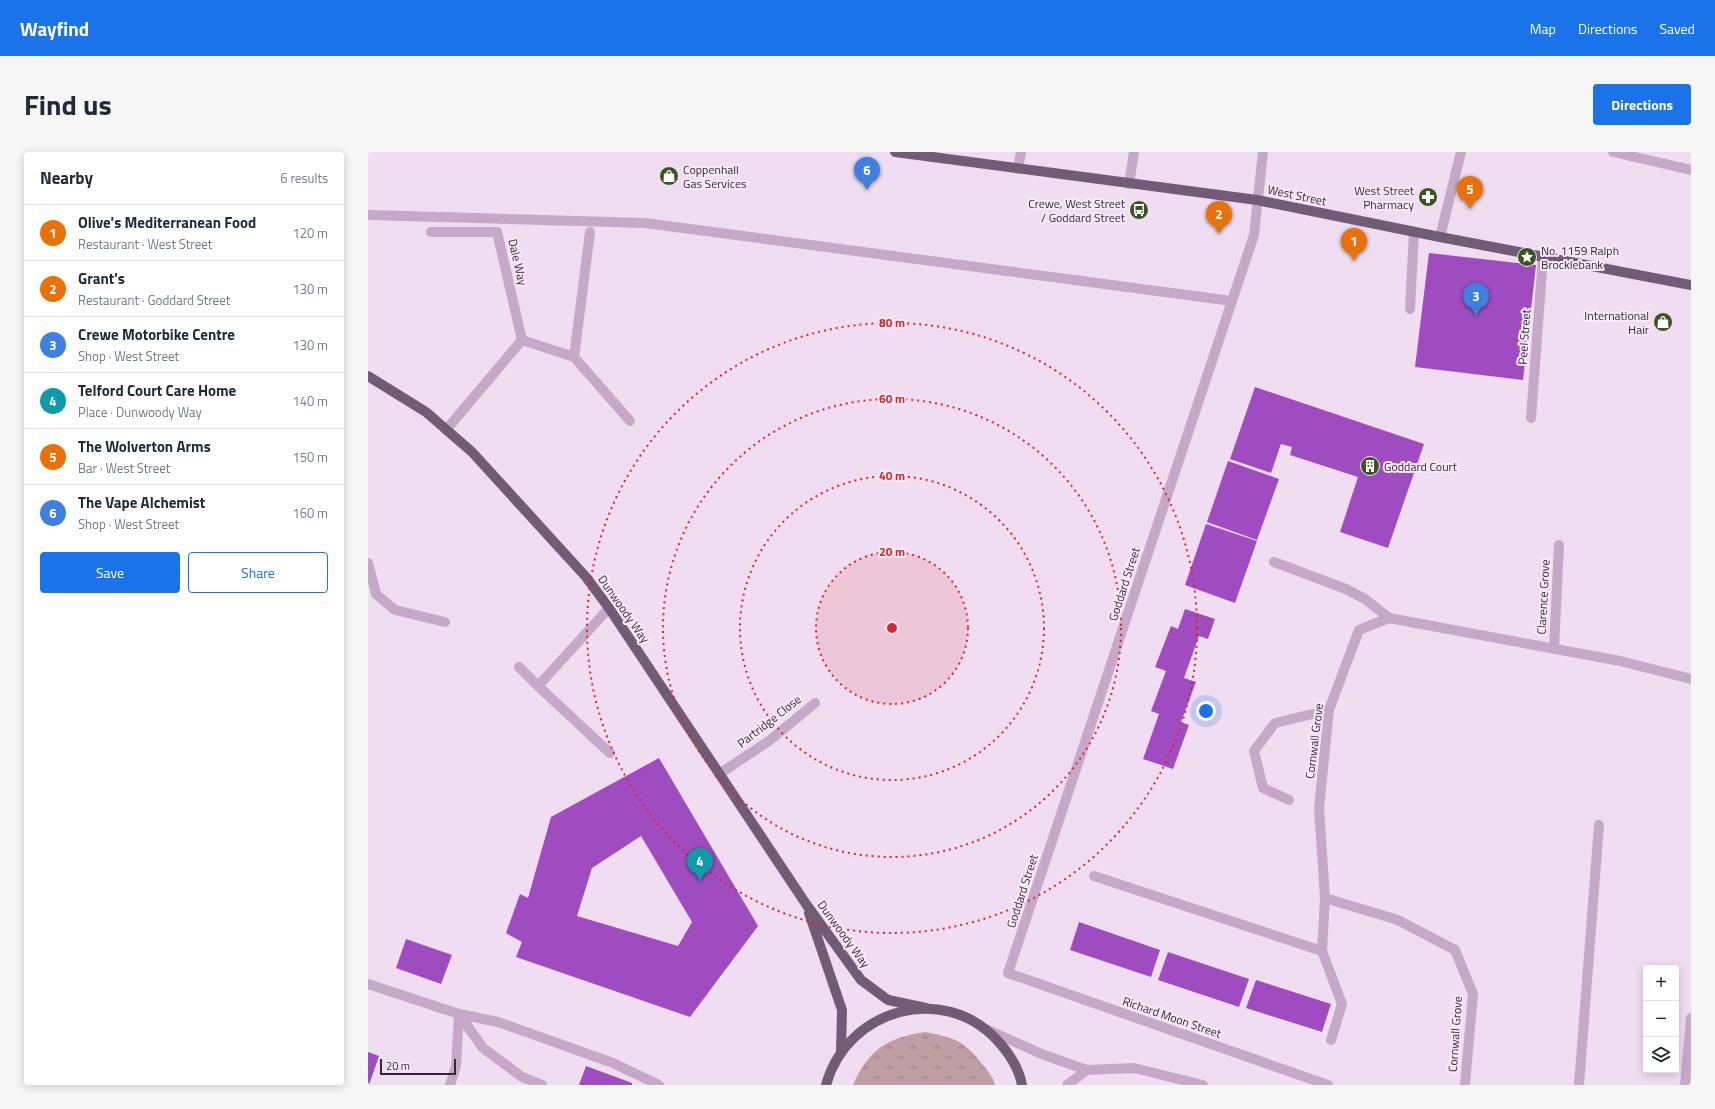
<!DOCTYPE html>
<html lang="en">
<head>
<meta charset="utf-8">
<style>
	:root { --surface:#fff; --page:#f6f6f7; --text:#1f2937; --muted:#747a83; --line:#e0e1e3; --accent:#1a73e8 }
	body { margin:0; font-family:"Titillium Web",sans-serif; background:var(--page); color:var(--text) }
	.controls { position:absolute; right:12px; bottom:12px; display:grid; overflow:hidden; border-radius:4px; box-shadow:0 2px 10px #0003 }
	.controls button { width:36px; height:36px; display:grid; place-items:center; padding:0; border:0; border-bottom:1px solid var(--line); background:var(--surface); color:var(--text); font:20px sans-serif }
	.scale { position:absolute; left:12px; bottom:10px; width:76px; box-sizing:border-box; padding-left:4px; border:2px solid #332936; border-top:0; font-size:11px; line-height:14px; white-space:nowrap; color:#332936; -webkit-text-stroke:3px #f9e9f9; paint-order:stroke }
	.you { position:absolute; left:838px; top:559px; width:14px; height:14px; margin:-10px; border:3px solid #fff; border-radius:50%; background:#1a73e8; box-shadow:0 0 0 6px #1a73e833 }
	.badge { display:grid; place-items:center; width:26px; height:26px; border-radius:50%; background:var(--accent); color:#fff; font-size:13px; font-weight:700 }
	.pin { position:absolute; translate:-50% -33px; filter:drop-shadow(0 1px 2px #0008) }
	.pin::after { content:''; position:absolute; top:21px; width:14px; height:12px; background:inherit; clip-path:polygon(0 0,100% 0,50% 100%) }
	.list { margin:0; padding:0; list-style:none }
	h2 { display:flex; justify-content:space-between; align-items:center; height:52px; margin:0; padding:0 16px; font-size:17px }
	h2 small { font-size:13px; font-weight:400; color:var(--muted) }
	.list li { display:grid; grid-template-columns:26px 1fr auto; gap:12px; align-items:center; box-sizing:border-box; height:56px; padding:0 16px; border-top:1px solid var(--line) }
	.list b { display:block; font-size:15px; white-space:nowrap }
	.list p { margin:0; font-size:13px; white-space:nowrap; color:var(--muted) }
	.list em { font-size:13px; font-style:normal; color:var(--muted) }
	.actions { display:flex; gap:8px; padding:12px 16px }
	.actions a { flex:1; padding:9px 0; border:1px solid var(--accent); border-radius:4px; text-align:center; font-size:14px; color:var(--accent) }
	.actions .main { background:var(--accent); color:#fff }
	.icon { flex:none; width:22px; height:22px; fill:none; stroke:currentColor; stroke-width:2; stroke-linecap:round; stroke-linejoin:round }
	.map { position:relative; flex:none; width:1323px; height:933px; overflow:hidden; border-radius:4px }
	header { display:flex; align-items:center; gap:24px; box-sizing:border-box; height:56px; padding:0 20px; background:var(--accent); color:#fff }
	header strong { font-size:19px }
	nav { display:flex; gap:22px; margin-inline-start:auto; font-size:14px }
	.intro { display:flex; align-items:center; justify-content:space-between; box-sizing:border-box; height:96px; padding:0 24px }
	h1 { margin:0; font-size:28px }
	.button { padding:10px 18px; border-radius:4px; background:var(--accent); color:#fff; font-size:14px; font-weight:700 }
	main { display:flex; gap:24px; padding:0 24px }
	aside { flex:1; background:var(--surface); border-radius:4px; box-shadow:0 2px 10px #0003 }
	.map>svg:first-child { display:block }
	.grass { fill:url(#grass-tufts) }
	.building { fill:#9e4cc0; fill-rule:evenodd }
	.lines { fill:none; stroke-linecap:round; stroke-linejoin:round }
	.service { stroke:#c6a9c9; stroke-width:10 }
	.minor { stroke:#c6a9c9; stroke-width:10 }
	.primary { stroke:#725b77; stroke-width:10 }
	.ring { fill:none; stroke:#d62828; stroke-width:2; stroke-dasharray:2 4 }
	.labels { text-anchor:middle; dominant-baseline:central; stroke-width:4; stroke-linejoin:round; paint-order:stroke }
	.poi-label { font-size:12px; fill:#332936; stroke:#f9e9f9; text-anchor:start }
	.street-label { font-size:12px; fill:#332936; stroke:#f9e9f9 }
	.centre { fill:#d62828; stroke:#f9e9f9; stroke-width:2 }
	.ring-label { font-size:12px; text-anchor:middle; font-weight:bold; fill:#d62828; stroke:#f9e9f9; stroke-width:4; stroke-linejoin:round; paint-order:stroke }
</style>
</head>
<body>
<header>
<strong>Wayfind</strong>
<nav><a>Map</a><a>Directions</a><a>Saved</a></nav>
</header>
<div class="intro"><h1>Find us</h1><a class="button">Directions</a></div>
<main>
<aside>
<h2>Nearby<small>6 results</small></h2>
<ul class="list">
<li><span class="badge" style="background:#e8710a">1</span><div><b>Olive's Mediterranean Food</b><p>Restaurant · West Street</p></div><em>120 m</em></li>
<li><span class="badge" style="background:#e8710a">2</span><div><b>Grant's</b><p>Restaurant · Goddard Street</p></div><em>130 m</em></li>
<li><span class="badge" style="background:#3f7fe0">3</span><div><b>Crewe Motorbike Centre</b><p>Shop · West Street</p></div><em>130 m</em></li>
<li><span class="badge" style="background:#0f9aa8">4</span><div><b>Telford Court Care Home</b><p>Place · Dunwoody Way</p></div><em>140 m</em></li>
<li><span class="badge" style="background:#e8710a">5</span><div><b>The Wolverton Arms</b><p>Bar · West Street</p></div><em>150 m</em></li>
<li><span class="badge" style="background:#3f7fe0">6</span><div><b>The Vape Alchemist</b><p>Shop · West Street</p></div><em>160 m</em></li>
</ul>
<div class="actions"><a class="main">Save</a><a>Share</a></div>
</aside>
<div class="map">
<svg width="1323" height="933" viewBox="0 0 1323 933">
	<defs>
		<pattern id="grass-tufts" width="24" height="20" patternUnits="userSpaceOnUse"><rect width="24" height="20" fill="#bf9ea4"/><path d="M3 7l-1-3M5 7V3M7 7l1-3M15 17l-1-3M17 17v-4M19 17l1-3" fill="none" stroke="#9c8186"/></pattern>
	</defs>
	<rect width="100%" height="100%" fill="#f1ddf1"/>
	<path class="grass" d="M 557,880 C 586,886 596,888 614,912 C 620,919 625,925 627,933 L 485,933 C 501,897 519,886 557,880 Z"/>
	<path class="building" d="M 1061,101 L 1168,113 L 1155,228 L 1047,215 Z
		M 887,235 L 1056,292 L 1020,396 L 972,380 L 990,325 L 922,303 L 924,295 L 913,292 L 903,321 L 862,307 Z
		M 860,309 L 911,327 L 889,388 L 839,370 Z
		M 838,372 L 889,389 L 867,451 L 817,433 Z
		M 817,457 L 847,467 L 840,487 L 831,484 L 816,526 L 828,530 L 813,570 L 821,573 L 805,617 L 775,607 L 791,562 L 783,559 L 798,519 L 787,515 L 803,474 L 810,477 Z
		M 291,606 L 390,774 L 322,865 L 148,805 L 154,790 L 138,781 L 152,742 L 160,746 L 183,665 ZM 273,684 L 324,770 L 310,794 L 209,764 L 224,716 Z
		M 711,770 L 792,798 L 783,825 L 702,798 Z
		M 38,787 L 84,803 L 73,832 L 28,816 Z
		M 800,800 L 881,827 L 871,855 L 790,828 Z
		M 888,828 L 963,852 L 954,880 L 878,856 Z
		M 0,900 L 11,904 L 1,933 L 0,933 Z
		M 218,914 L 264,931 L 264,933 L 211,933 Z"/>
	<g class="lines">
		<path class="service" d="M 761,32 L 766,0
			M 0,63 L 277,71 L 864,149
			M 63,80 L 129,80 L 154,188
			M 1042,157 L 1046,80
			M 206,205 L 222,80
			M 1163,266 L 1175,105
			M 906,410 L 978,437 L 997,447 L 1021,466
			M 0,411 L 8,442 L 27,458 L 77,470
			M 241,456 L 170,534 L 242,601
			M 151,515 L 170,534
			M 921,648 L 895,636 L 886,599 L 907,571 L 961,558
			M 726,724 L 954,799
			M 957,746 L 954,799 L 974,852 L 963,888
			M 0,832 L 91,862 L 130,870 L 245,911 L 291,933
			M 91,862 L 115,896 L 154,925 L 174,933
			M 620,878 L 676,903 L 719,918 L 766,916 L 835,933
			M 82,933 L 88,914 L 91,862
			M 699,933 L 719,918
			M 1211,933 L 1231,673"/>
		<path class="minor" d="M 895,0 L 886,83 L 640,821 L 960,933
			M 1245,0 L 1323,18
			M 650,17 L 653,0
			M 1072,85 L 1093,0
			M 78,278 L 154,188 L 206,205 L 262,269
			M 1186,497 L 1191,393
			M 351,622 L 401,589 L 447,551
			M 1097,933 L 1105,842 L 1087,798 L 1030,768 L 957,746 L 951,656 L 961,558 L 991,478 L 1021,466 L 1252,509 L 1323,527
			M 1317,933 L 1323,866"/>
		<path class="primary" d="M 527,0 L 889,48 L 1072,85 L 1323,133
			M 0,224 L 58,260 L 104,300 L 218,425 L 241,456 L 438,752 L 493,828 L 520,848 L 558,856
			M 441,761 L 474,858 L 473,900
			M 458,933 C 479,857 575,830 629,888 C 641,901 651,916 654,933"/>
	</g>
	<circle cx="524" cy="476" r="76" fill="#d62828" fill-opacity=".12"/>
	<g class="ring">
		<circle cx="524" cy="476" r="76"/>
		<circle cx="524" cy="476" r="152"/>
		<circle cx="524" cy="476" r="229"/>
		<circle cx="524" cy="476" r="305"/>
	</g>
	<defs>
		<g id="shop-disc" transform="scale(1)"><circle r="9.5" fill="#395620" stroke="#f9e9f9"/><path d="M-5-2.5h2.3a2.7 3.5 0 0 1 5.4 0H5L5.5 6h-11ZM-1.5-2.5h3a1.5 2.3 0 0 0-3 0Z" fill="#fff"/></g>
		<g id="pharmacy-disc" transform="scale(1)"><circle r="9.5" fill="#395620" stroke="#f9e9f9"/><path d="M-2-6h4v4h4v4h-4v4h-4v-4h-4v-4h4Z" fill="#fff"/></g>
		<g id="bus-disc" transform="scale(1)"><circle r="9.5" fill="#395620" stroke="#f9e9f9"/><path d="M-5-6H5V4H4V6H2V4H-2V6H-4V4H-5ZM-3.5-4V0h7V-4ZM-3.5 1.2v1.5H-2V1.2ZM2 1.2v1.5H3.5V1.2Z" fill="#fff"/></g>
		<g id="sight-disc" transform="scale(1)"><circle r="9.5" fill="#395620" stroke="#f9e9f9"/><path d="M0-6L1.8-2.2L6-1.7L2.9 1.2L3.7 5.4L0 3.3L-3.7 5.4L-2.9 1.2L-6-1.7L-1.8-2.2Z" fill="#fff"/></g>
		<g id="building-disc" transform="scale(1)"><circle r="9.5" fill="#395620" stroke="#f9e9f9"/><path d="M-4-6H4V6H1V3H-1V6H-4ZM-2.5-4.3h1.7v1.8h-1.7ZM.8-4.3h1.7v1.8H.8ZM-2.5-1h1.7V.8h-1.7ZM.8-1h1.7V.8H.8Z" fill="#fff"/></g>
	</defs>
	<g fill-rule="evenodd">
		<use href="#shop-disc" x="301" y="24"/>
		<use href="#pharmacy-disc" x="1060" y="45"/>
		<use href="#bus-disc" x="771" y="58"/>
		<use href="#sight-disc" x="1159" y="105"/>
		<use href="#shop-disc" x="1295" y="170"/>
		<use href="#building-disc" x="1002" y="314"/>
	</g>
	<g class="labels">
		<g class="poi-label">
			<text x="315" y="17">Coppenhall<tspan x="315" dy="14">Gas Services</tspan></text>
			<text x="1046" y="38" text-anchor="end">West Street<tspan x="1046" dy="14">Pharmacy</tspan></text>
			<text x="757" y="51" text-anchor="end">Crewe, West Street<tspan x="757" dy="14">/ Goddard Street</tspan></text>
			<text x="1173" y="98">No. 1159 Ralph<tspan x="1173" dy="14">Brocklebank</tspan></text>
			<text x="1281" y="163" text-anchor="end">International<tspan x="1281" dy="14">Hair</tspan></text>
			<text x="1016" y="314">Goddard Court</text>
		</g>
		<g class="street-label">
			<text transform="translate(929 43) rotate(12)">West Street</text>
			<text transform="translate(150 110) rotate(77)">Dale Way</text>
			<text transform="translate(1156 185) rotate(-86)">Peel Street</text>
			<text transform="translate(756 432) rotate(-72)">Goddard Street</text>
			<text transform="translate(1175 445) rotate(-87)">Clarence Grove</text>
			<text transform="translate(256 457) rotate(55)">Dunwoody Way</text>
			<text transform="translate(401 569) rotate(-38)">Partridge Close</text>
			<text transform="translate(946 589) rotate(-83)">Cornwall Grove</text>
			<text transform="translate(654 739) rotate(-72)">Goddard Street</text>
			<text transform="translate(476 782) rotate(54)">Dunwoody Way</text>
			<text transform="translate(804 865) rotate(19)">Richard Moon Street</text>
			<text transform="translate(1087 882) rotate(-86)">Cornwall Grove</text>
		</g>
	</g>
	<circle cx="524" cy="476" r="6" class="centre"/>
	<g class="ring-label">
		<text x="524" y="175">80 m</text>
		<text x="524" y="251">60 m</text>
		<text x="524" y="328">40 m</text>
		<text x="524" y="404">20 m</text>
	</g>
</svg>
<div class="controls">
<button>+</button>
<button>−</button>
<button><svg class="icon" aria-label="layers" viewBox="0 0 24 24"><path d="M12 4l9 5-9 5-9-5zM3 14l9 5 9-5"/></svg></button>
</div>
<div class="scale">20 m</div>
<div class="you"></div>
<div class="pin badge" style="left:986px;top:109px;background:#e8710a">1</div>
<div class="pin badge" style="left:851px;top:82px;background:#e8710a">2</div>
<div class="pin badge" style="left:1108px;top:164px;background:#3f7fe0">3</div>
<div class="pin badge" style="left:332px;top:729px;background:#0f9aa8">4</div>
<div class="pin badge" style="left:1102px;top:57px;background:#e8710a">5</div>
<div class="pin badge" style="left:499px;top:38px;background:#3f7fe0">6</div>
</div>
</main>
</body>
</html>
